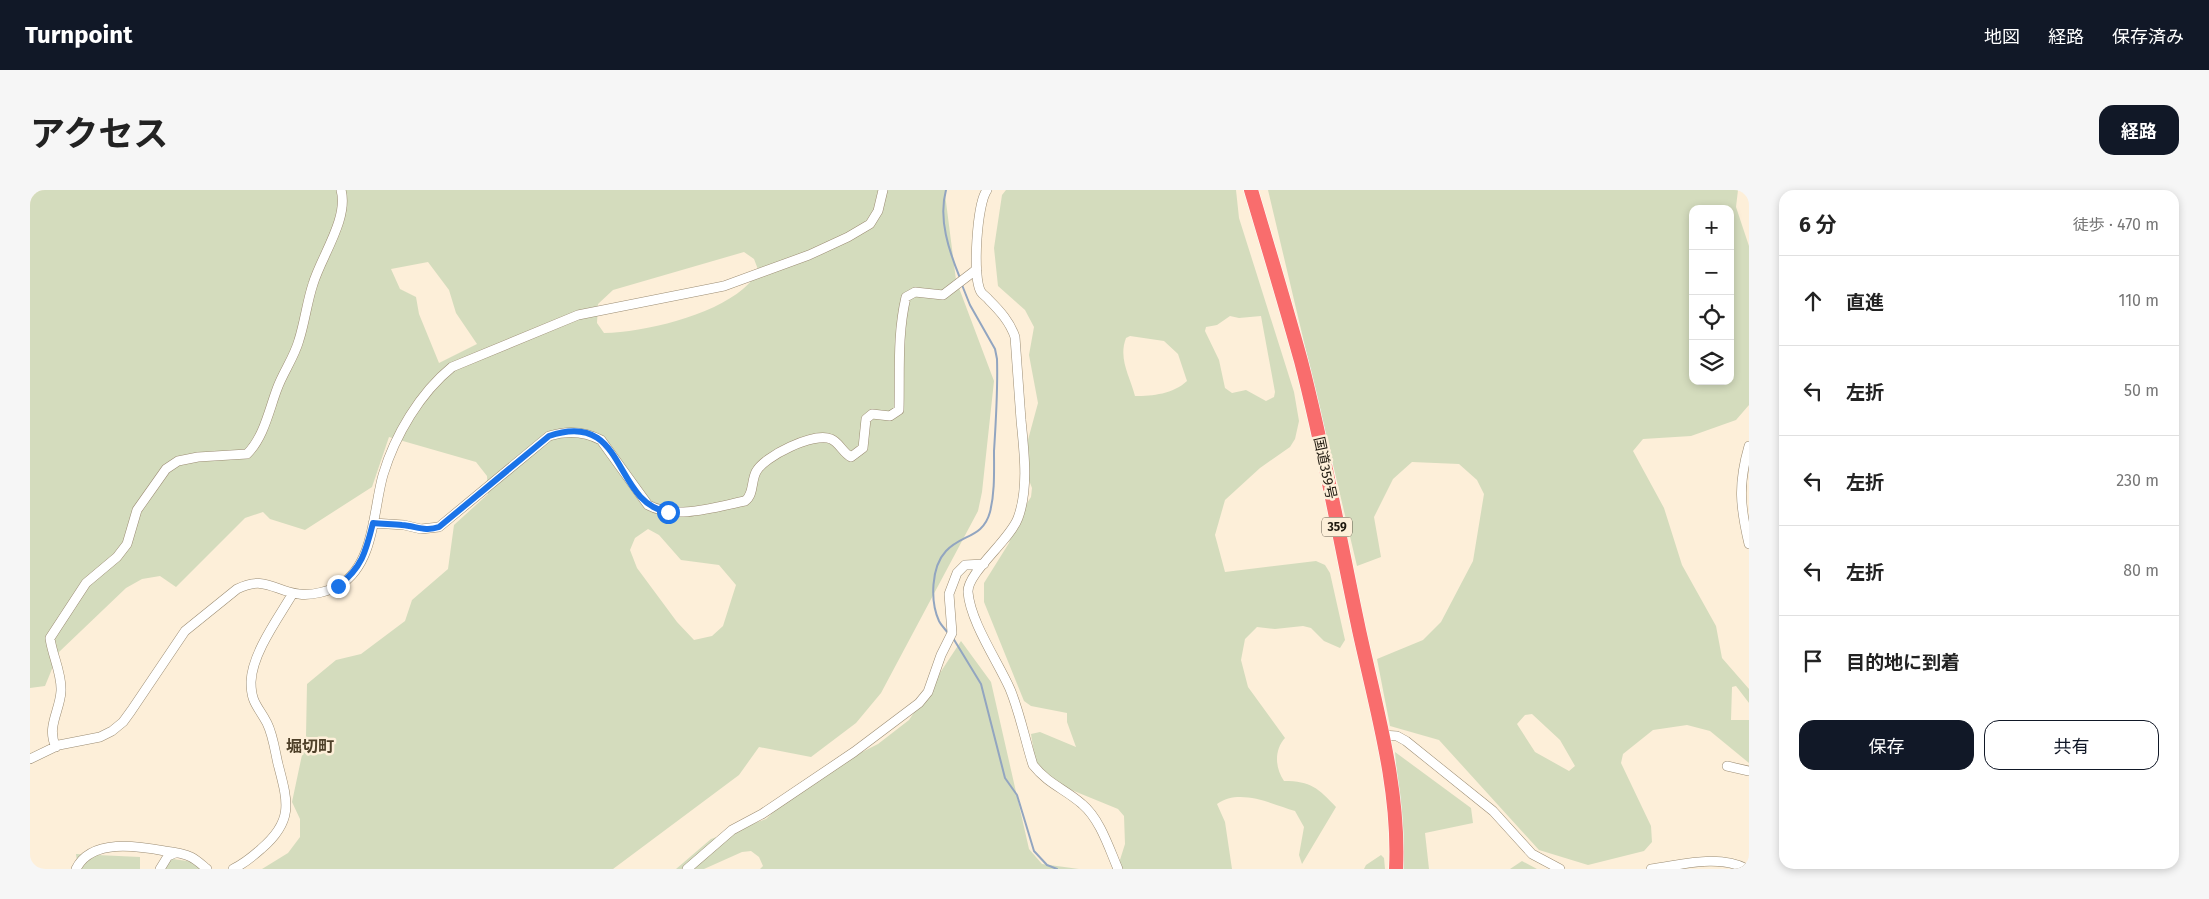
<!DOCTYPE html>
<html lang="ja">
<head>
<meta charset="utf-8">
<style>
	:root { --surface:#fff; --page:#f6f6f6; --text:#222; --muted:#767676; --line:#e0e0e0; --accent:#111827 }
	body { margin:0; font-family:"Fira Sans","Noto Sans JP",sans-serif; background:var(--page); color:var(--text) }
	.controls { position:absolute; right:15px; top:15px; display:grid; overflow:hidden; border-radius:10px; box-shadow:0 2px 8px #0003 }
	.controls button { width:45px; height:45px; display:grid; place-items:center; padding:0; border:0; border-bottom:1px solid var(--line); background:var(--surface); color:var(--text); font:25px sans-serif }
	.stop { position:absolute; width:15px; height:15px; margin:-11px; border:4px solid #1a73e8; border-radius:50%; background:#fff }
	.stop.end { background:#1a73e8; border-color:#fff; box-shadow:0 1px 5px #0008 }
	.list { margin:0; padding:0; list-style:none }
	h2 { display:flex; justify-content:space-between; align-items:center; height:65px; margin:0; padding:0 20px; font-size:21px }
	h2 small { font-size:16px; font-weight:400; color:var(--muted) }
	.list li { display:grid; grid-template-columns:32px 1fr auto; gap:15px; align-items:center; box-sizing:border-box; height:90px; padding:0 20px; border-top:1px solid var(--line) }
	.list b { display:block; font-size:19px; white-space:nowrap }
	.list em { font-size:16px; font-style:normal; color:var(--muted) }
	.actions { display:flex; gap:10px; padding:15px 20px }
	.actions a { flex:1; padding:11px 0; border:1px solid var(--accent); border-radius:15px; text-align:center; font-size:18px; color:var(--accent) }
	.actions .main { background:var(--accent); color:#fff }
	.icon { flex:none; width:28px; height:28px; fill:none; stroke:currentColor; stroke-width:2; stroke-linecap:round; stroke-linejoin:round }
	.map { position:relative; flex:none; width:1719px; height:679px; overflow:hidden; border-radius:15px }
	header { display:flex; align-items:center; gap:30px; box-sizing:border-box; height:70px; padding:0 25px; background:var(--accent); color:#fff }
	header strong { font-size:24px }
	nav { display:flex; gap:28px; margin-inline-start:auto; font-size:18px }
	.intro { display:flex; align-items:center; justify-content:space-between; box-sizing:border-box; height:120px; padding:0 30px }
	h1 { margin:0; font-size:35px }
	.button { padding:12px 22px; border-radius:15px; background:var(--accent); color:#fff; font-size:18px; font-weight:700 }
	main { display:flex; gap:30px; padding:0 30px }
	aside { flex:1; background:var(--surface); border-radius:15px; box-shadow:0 2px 8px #0003 }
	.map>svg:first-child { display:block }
	.green { fill:#d4dcbd; fill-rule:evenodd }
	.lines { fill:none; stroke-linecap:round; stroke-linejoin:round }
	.stream { stroke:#92a5c0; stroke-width:2 }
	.minor-casing { stroke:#9b8c73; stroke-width:10 }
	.highway-casing { stroke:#fff; stroke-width:15 }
	.minor { stroke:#fff; stroke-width:9 }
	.highway { stroke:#f96d6d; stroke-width:14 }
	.route { stroke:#1a73e8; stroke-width:6 }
	.labels { text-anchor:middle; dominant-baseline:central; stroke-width:5; stroke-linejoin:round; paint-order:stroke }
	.shield { fill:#fdefd9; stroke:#61584b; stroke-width:1 }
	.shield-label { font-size:12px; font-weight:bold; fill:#1e180e }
	.street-label { font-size:14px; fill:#1e180e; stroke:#fdefd9 }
	.quarter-label { font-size:16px; font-weight:bold; fill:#4e4029; stroke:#fdefd9 }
</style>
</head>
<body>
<header>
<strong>Turnpoint</strong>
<nav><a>地図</a><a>経路</a><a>保存済み</a></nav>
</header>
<div class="intro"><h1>アクセス</h1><a class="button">経路</a></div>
<main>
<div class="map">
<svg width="1719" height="679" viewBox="0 0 1719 679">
	<rect width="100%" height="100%" fill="#fdefd9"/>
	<path class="green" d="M 0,0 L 917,0 L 915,4 L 926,90 L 964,191 L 952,302 L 948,321 L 851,503 L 826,533 L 781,567 L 729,557 L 709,585 L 583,679 L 232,679 L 258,663 L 270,647 L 270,629 L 262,612 L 276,546 L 277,494 L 306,470 L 331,464 L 375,431 L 382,410 L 418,379 L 424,335 L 458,304 L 457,286 L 446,272 L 359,247 L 342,297 L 275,340 L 240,329 L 233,322 L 215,328 L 146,397 L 130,386 L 112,389 L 96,398 L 29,462 L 15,496 L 0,498 ZM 714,62 L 724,69 L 729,82 C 724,88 719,94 713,99 C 681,126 615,142 574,143 L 567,133 L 568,114 L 583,100 ZM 398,72 L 419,100 L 426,123 L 447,154 L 409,173 L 389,124 L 386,107 L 370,99 L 361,79 ZM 618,339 L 629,345 L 651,370 L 689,375 L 706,395 L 693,436 L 682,446 L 664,450 L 647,432 L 607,378 L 600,360 L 605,348 Z
		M 976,0 L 1206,0 L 1209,28 L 1264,202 L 1269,231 L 1265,249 L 1260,257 L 1230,278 L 1195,310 L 1185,345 L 1195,382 L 1286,371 L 1295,375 L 1300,383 L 1315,450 L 1310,458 L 1294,451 L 1281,438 L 1273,436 L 1245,439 L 1227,437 L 1215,449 L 1211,470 L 1218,497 L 1255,548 C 1244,560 1245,578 1254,591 C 1281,591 1288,598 1306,617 L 1272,674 L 1269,665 L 1274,637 L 1265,621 C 1241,614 1210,598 1187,614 L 1195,632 L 1202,679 L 1092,679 L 1089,673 L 1095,654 L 1094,626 L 1088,619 L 1022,592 L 1007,582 L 1001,544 L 1010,542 L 1046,557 L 1037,532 L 1037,523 L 1001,516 L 994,511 L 954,412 L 954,393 L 979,353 L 985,332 L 1001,307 L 1002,298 L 992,272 L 1008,213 L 999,165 L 1004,137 L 995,120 L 968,96 L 964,58 L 972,5 ZM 1200,126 L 1209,128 L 1231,126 L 1245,202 L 1244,207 L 1236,211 L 1216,200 L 1202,203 L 1195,198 L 1189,170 L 1175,141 L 1176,137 L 1187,135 ZM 1100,146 L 1134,151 L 1148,164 L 1157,191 C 1143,204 1123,206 1105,206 C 1100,186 1088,169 1096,148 Z
		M 1238,0 L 1708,0 L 1706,17 L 1719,56 L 1719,215 L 1706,230 L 1661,246 L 1613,249 L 1603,261 L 1634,318 L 1652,375 L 1686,436 L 1692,468 L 1719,499 L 1719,513 L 1706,496 L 1702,497 L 1701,530 L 1719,530 L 1719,573 L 1680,541 L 1657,535 L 1623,540 L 1593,564 L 1591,573 L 1621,636 L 1622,652 L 1614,661 L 1558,675 L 1509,660 L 1409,550 L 1360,536 L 1347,469 L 1393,450 L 1411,432 L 1443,371 L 1454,304 L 1447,290 L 1429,274 L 1382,272 L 1363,289 L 1344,327 L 1351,367 L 1327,376 ZM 1663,19 L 1700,19 L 1700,191 L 1663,191 ZM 1502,524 L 1530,550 L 1545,576 L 1539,581 L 1505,562 L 1487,534 L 1495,525 Z
		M 931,451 L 961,492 L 999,659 L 1012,674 L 1049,679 L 730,679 L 733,676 L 729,667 L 721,661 L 712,662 L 674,679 L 646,679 L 681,649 L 736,629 L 779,589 L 848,554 L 879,530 Z
		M 1365,562 L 1441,618 L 1443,633 L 1395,643 L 1399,679 L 1372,679 L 1369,607 Z
		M 46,664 L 110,667 L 110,679 L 48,679 Z
		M 1351,665 L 1354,668 L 1355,679 L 1334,679 L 1336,675 Z
		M 136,668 L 164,672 L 172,679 L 135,679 Z
		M 1492,671 L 1507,679 L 1480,679 Z"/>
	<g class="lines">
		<path class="stream" d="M 916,0 C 908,29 919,61 930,88
			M 918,443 C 915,439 911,435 909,431 C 900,411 901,377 916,361 C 932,344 953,348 960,322 C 965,302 964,281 964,261 C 966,230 968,200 967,169 L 965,159 L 940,115 L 932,95
			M 923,448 L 951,494 L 975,588 L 987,605 L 1004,661 L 1017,675 L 1027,679"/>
		<g class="minor-casing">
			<path id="minor" d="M 957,0 C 947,13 942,87 951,102 C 953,105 957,107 959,110 C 970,121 980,132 985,147 C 987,175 989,202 991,230 C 994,261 999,298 988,328 C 980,350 937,383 938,402 C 940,431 968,472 980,499 C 990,523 995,550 1003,575 C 1018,594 1035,599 1052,614 C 1070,629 1079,658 1088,679
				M 1719,256 C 1708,294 1710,316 1719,354
				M 343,333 L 374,335 L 391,339 L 409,337 L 519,246 C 538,240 554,241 571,250 L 618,315 C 646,330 685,317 715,311 C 724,305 721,291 726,282 C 734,266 784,242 801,249 C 809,252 813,263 821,267 L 833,258 L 836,229 L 842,224 L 860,226 L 869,220 C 870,182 867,145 876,107 L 885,102 L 913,105 L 947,79
				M 1352,545 L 1367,546 L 1376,551 L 1463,621 L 1502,664 L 1530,679
				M 26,557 C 16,537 30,521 31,501 C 32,483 22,465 20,448 L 56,393 L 87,367 L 97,354 L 107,320 L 136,279 L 148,271 L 168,267 L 217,264 C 234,247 239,220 247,199 C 253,182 264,168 269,150 C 275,131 277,112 283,94 C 291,67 319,28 311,0
				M 0,569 L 29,555 L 70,547 L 82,541 L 93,532 L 101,521 L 155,441 L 207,399 C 235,385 244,401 269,404 C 281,406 300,401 310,395 C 345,373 343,320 353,285 C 365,245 390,203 422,177 L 548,125 L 694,96 L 779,65 L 818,47 L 840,34 L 848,21 L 853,0
				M 1697,576 L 1719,581
				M 46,679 C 61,648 108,656 135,661 C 144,662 153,663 161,667 C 167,670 172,675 177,679
				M 130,679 L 138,666 L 145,663
				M 203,679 C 213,674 222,667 231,659 C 264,631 258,612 248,574 C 245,561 243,545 237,533 C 228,516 221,513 221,492 C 222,463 249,427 263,403
				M 657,679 L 702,640 L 732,624 L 824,562 L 889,513 L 898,502 L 911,465 L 922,443 L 919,404 L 927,383 L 935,375 L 954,374
				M 1621,679 C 1652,675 1688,664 1717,679"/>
		</g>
		<g class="highway-casing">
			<path id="highway" d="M 1221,0 C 1238,57 1255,113 1271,171 C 1294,259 1310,351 1329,440 C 1346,518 1370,599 1366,679"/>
		</g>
		<use href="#minor" class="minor"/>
		<use href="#highway" class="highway"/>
	</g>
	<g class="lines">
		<path class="route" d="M 308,396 C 332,378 336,361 343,333 C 352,334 362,334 372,335 C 386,336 395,342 409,337 L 519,246 C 597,219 582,313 638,322"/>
	</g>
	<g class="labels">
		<rect class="shield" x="1292" y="327.5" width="30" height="19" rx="4"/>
		<g class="shield-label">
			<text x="1307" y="337">359</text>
		</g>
		<g class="street-label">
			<text transform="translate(1295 278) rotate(78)">国道359号</text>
		</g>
		<g class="quarter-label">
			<text x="280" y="556">堀切町</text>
		</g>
	</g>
</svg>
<div class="controls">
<button>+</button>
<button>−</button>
<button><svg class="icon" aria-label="locate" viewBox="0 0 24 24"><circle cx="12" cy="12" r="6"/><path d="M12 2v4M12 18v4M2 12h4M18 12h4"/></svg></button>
<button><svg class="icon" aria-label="layers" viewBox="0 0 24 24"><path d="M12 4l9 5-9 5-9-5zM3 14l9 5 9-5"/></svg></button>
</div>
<div class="stop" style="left:638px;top:322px"></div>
<div class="stop end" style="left:308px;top:396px"></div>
</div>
<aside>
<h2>6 分<small>徒歩 · 470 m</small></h2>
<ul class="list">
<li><svg class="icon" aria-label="ahead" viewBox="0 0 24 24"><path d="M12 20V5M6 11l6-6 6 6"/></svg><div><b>直進</b></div><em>110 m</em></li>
<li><svg class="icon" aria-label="left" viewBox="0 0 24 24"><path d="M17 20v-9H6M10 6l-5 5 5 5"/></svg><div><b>左折</b></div><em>50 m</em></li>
<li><svg class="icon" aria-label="left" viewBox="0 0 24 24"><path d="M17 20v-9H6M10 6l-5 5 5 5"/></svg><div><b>左折</b></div><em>230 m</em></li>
<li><svg class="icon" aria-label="left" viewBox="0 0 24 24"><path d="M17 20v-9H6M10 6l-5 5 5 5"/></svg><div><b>左折</b></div><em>80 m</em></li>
<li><svg class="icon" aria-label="arrive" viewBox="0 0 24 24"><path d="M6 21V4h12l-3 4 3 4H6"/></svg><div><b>目的地に到着</b></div></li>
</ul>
<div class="actions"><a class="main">保存</a><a>共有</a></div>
</aside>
</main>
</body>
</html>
